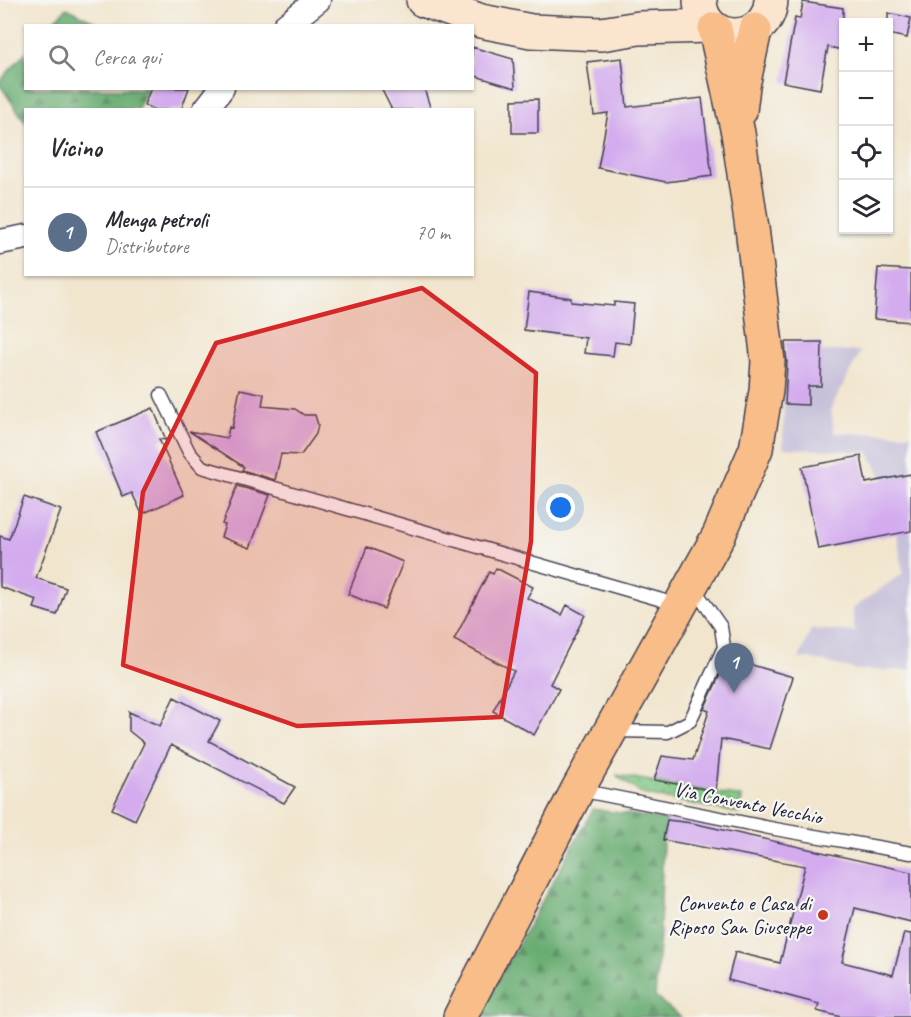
<!DOCTYPE html>
<html lang="it">
<head>
<meta charset="utf-8">
<style>
	:root { --surface:#fff; --page:#f2f2f3; --text:#2b2b33; --muted:#7c7c81; --line:#e1e1e2; --accent:#db2777 }
	body { margin:0; font-family:Caveat,sans-serif; background:var(--page); color:var(--text) }
	.controls { position:absolute; right:18px; top:18px; display:grid; overflow:hidden; border-radius:0px; box-shadow:0 2px 4px #0004 }
	.controls button { width:54px; height:54px; display:grid; place-items:center; padding:0; border:0; border-bottom:2px solid var(--line); background:var(--surface); color:var(--text); font:30px sans-serif }
	.you { position:absolute; left:561px; top:508px; width:21px; height:21px; margin:-15px; border:4px solid #fff; border-radius:50%; background:#1a73e8; box-shadow:0 0 0 9px #1a73e833 }
	.badge { display:grid; place-items:center; width:39px; height:39px; border-radius:50%; background:var(--accent); color:#fff; font-size:20px; font-weight:700 }
	.pin { position:absolute; translate:-50% -50px; filter:drop-shadow(0 2px 3px #0008) }
	.pin::after { content:''; position:absolute; top:32px; width:21px; height:18px; background:inherit; clip-path:polygon(0 0,100% 0,50% 100%) }
	.list { margin:0; padding:0; list-style:none }
	h2 { display:flex; justify-content:space-between; align-items:center; height:78px; margin:0; padding:0 24px; font-size:26px }
	h2 small { font-size:20px; font-weight:400; color:var(--muted) }
	.list li { display:grid; grid-template-columns:39px 1fr auto; gap:18px; align-items:center; box-sizing:border-box; height:90px; padding:0 24px; border-top:2px solid var(--line) }
	.list b { display:block; font-size:22px; white-space:nowrap }
	.list p { margin:0; font-size:20px; white-space:nowrap; color:var(--muted) }
	.list em { font-size:20px; font-style:normal; color:var(--muted) }
	.icon { flex:none; width:33px; height:33px; fill:none; stroke:currentColor; stroke-width:2; stroke-linecap:round; stroke-linejoin:round }
	.map { position:relative; flex:none; width:911px; height:1017px; overflow:hidden }
	.search { position:absolute; background:var(--surface); box-shadow:0 2px 4px #0004; left:24px; top:24px; width:450px; height:66px; display:flex; align-items:center; gap:15px; box-sizing:border-box; padding:0 21px; border-radius:0px; color:var(--muted); font-size:22px }
	.panel { position:absolute; background:var(--surface); box-shadow:0 2px 4px #0004; left:24px; top:108px; width:450px; height:168px; border-radius:0px }
	.map>svg:first-child { display:block }
	.industrial { fill:#c6c0d9 }
	.grass { fill:url(#grass-dots); stroke:#51745f; stroke-width:1.5 }
	.forest { fill:url(#forest-firs); stroke:#456756; stroke-width:1.5 }
	.building { fill:#d3abee }
	.lines { fill:none; stroke-linecap:round; stroke-linejoin:round }
	.service-casing { stroke:#413f51; stroke-width:15 }
	.minor-casing { stroke:#413f51; stroke-width:27 }
	.secondary-casing { stroke:#413f51; stroke-width:36 }
	.primary-casing { stroke:#413f51; stroke-width:36 }
	.service { stroke:#fff; stroke-width:12 }
	.minor { stroke:#fff; stroke-width:24 }
	.secondary { stroke:#fce5cf; stroke-width:33 }
	.primary { stroke:#f8bd88; stroke-width:33 }
	.marked { fill:#d62828; fill-opacity:0.2; stroke:#d62828; stroke-width:4.5; stroke-linejoin:round }
	.poi-dot { fill:#c8321e; stroke:#f6f6f2; stroke-width:2 }
	.labels { text-anchor:middle; dominant-baseline:central; stroke-width:4.5; stroke-linejoin:round; paint-order:stroke }
	.street-label { font-size:21px; fill:#22223b; stroke:#f6f6f2 }
	.poi-label { font-size:21px; fill:#22223b; stroke:#f6f6f2; text-anchor:end }
</style>
</head>
<body>
<div class="map">
<svg width="911" height="1017" viewBox="0 0 911 1017">
	<defs>
		<pattern id="grass-dots" width="8" height="8" patternUnits="userSpaceOnUse" patternTransform="scale(1.5)"><rect width="8" height="8" fill="#80c783"/><path d="M2 2h.1M6 6h.1" fill="none" stroke="#68a16c" stroke-width="1.8" stroke-linecap="round"/></pattern>
		<pattern id="forest-firs" width="22" height="20" patternUnits="userSpaceOnUse" patternTransform="scale(1.5)"><rect width="22" height="20" fill="#68ac71"/><path d="M5 1l3.5 6h-7zM16 11l3.5 6h-7z" fill="#558c5e"/></pattern>
	</defs>
	<rect width="100%" height="100%" fill="#f6f6f2"/>
	<filter id="ink" filterUnits="userSpaceOnUse"><feTurbulence type="fractalNoise" baseFrequency=".0167" numOctaves="2"/><feDisplacementMap in="SourceGraphic" scale="12" xChannelSelector="R" yChannelSelector="G"/><feConvolveMatrix kernelMatrix="1 2 1 2 8 2 1 2 1" color-interpolation-filters="sRGB"/></filter>
	<filter id="wash" filterUnits="userSpaceOnUse"><feTurbulence type="fractalNoise" baseFrequency=".008" numOctaves="4" result="noise"/><feDisplacementMap in="SourceGraphic" scale="24" xChannelSelector="R" yChannelSelector="G"/><feGaussianBlur stdDeviation="1.35" result="paint"/><feColorMatrix in="noise" values="0 0 0 0 0 0 0 0 0 0 0 0 0 0 0 0 0 1.4 0 .05"/><feComposite in="paint" operator="in"/></filter>
	<g filter="url(#wash)">
		<rect width="100%" height="100%" fill="#f1e5cd"/>
		<path class="industrial" d="M 785,351 L 861,351 L 831,408 L 834,433 L 911,434 L 911,670 L 857,670 L 809,658 L 799,659 L 811,629 L 855,632 L 852,609 L 903,573 L 890,490 L 868,452 L 783,448 Z"/>
		<path class="grass" d="M 616,775 L 742,797 L 739,813 L 642,794 Z"/>
		<path class="forest" d="M 67,8 L 100,25 L 50,25 Z
			M 25,53 L 26,88 L 147,89 L 138,109 L 26,110 L 25,122 L 0,85 L 0,81 Z
			M 593,809 L 667,820 L 663,840 L 660,932 L 655,997 L 681,1017 L 484,1017 L 483,1008 Z"/>
		<g id="blocks">
			<path class="building" d="M 803,2 L 843,8 L 843,50 L 828,47 L 820,89 L 783,82 L 795,18 L 800,19 Z
				M 888,13 L 911,18 L 907,38 L 888,34 Z
				M 472,47 L 513,59 L 515,88 L 472,75 Z
				M 622,58 L 627,107 L 702,98 L 712,176 L 666,182 L 598,168 L 608,113 L 594,115 L 587,62 Z
				M 151,88 L 189,88 L 181,110 L 155,110 L 144,105 Z
				M 381,88 L 424,88 L 431,110 L 392,110 Z
				M 538,99 L 538,133 L 512,133 L 512,100 Z
				M 878,268 L 911,270 L 911,322 L 874,319 Z
				M 529,292 L 571,298 L 571,302 L 614,306 L 614,302 L 634,304 L 630,344 L 615,342 L 613,356 L 584,353 L 586,338 L 524,330 Z
				M 785,342 L 822,342 L 821,386 L 808,386 L 808,405 L 785,404 L 787,362 Z
				M 240,389 L 264,394 L 262,406 L 295,409 L 304,415 L 315,415 L 318,425 L 316,434 L 301,455 L 281,454 L 275,480 L 242,470 L 244,467 L 189,431 L 227,438 L 229,427 L 232,428 Z
				M 153,408 L 166,440 L 159,439 L 184,495 L 142,514 L 132,493 L 123,497 L 96,432 Z
				M 861,456 L 866,483 L 911,474 L 911,531 L 818,549 L 802,467 Z
				M 237,486 L 270,495 L 250,548 L 221,537 L 225,525 L 222,524 Z
				M 24,497 L 61,510 L 36,578 L 66,588 L 57,615 L 34,608 L 37,600 L 0,587 L 0,536 L 9,539 Z
				M 367,547 L 403,562 L 384,609 L 348,594 Z
				M 496,568 L 533,587 L 527,598 L 562,615 L 567,605 L 585,615 L 550,684 L 559,689 L 534,735 L 493,711 L 514,671 L 454,640 L 489,572 L 493,574 Z
				M 728,658 L 793,677 L 770,749 L 721,739 L 716,791 L 654,780 L 662,756 L 693,760 L 709,711 L 704,709 Z
				M 174,697 L 220,721 L 209,741 L 295,787 L 284,803 L 171,745 L 135,820 L 112,809 L 144,743 L 129,731 L 129,712 L 160,726 Z
				M 667,820 L 692,823 L 911,872 L 911,922 L 855,908 L 842,962 L 893,975 L 904,933 L 911,934 L 911,1017 L 841,1017 L 817,1011 L 819,1004 L 728,980 L 735,952 L 780,963 L 805,866 L 663,840 Z"/>
		</g>
	</g>
	<g filter="url(#ink)">
		<use href="#blocks" fill-opacity="0" stroke="#413f51" stroke-width="1.5"/>
		<g class="lines">
			<g class="service-casing">
				<path id="service" d="M 161,395 L 189,452 L 202,467 L 679,605
					M 615,731 L 668,732 L 690,721 L 724,647 L 721,627 L 693,587
					M 579,790 L 775,829 L 911,853"/>
			</g>
			<g class="minor-casing">
				<path id="minor" d="M 285,26 L 318,0
					M 205,110 L 222,88
					M 0,242 L 26,237"/>
			</g>
			<g class="secondary-casing">
				<path id="secondary" d="M 423,0 L 481,21 L 531,31 L 601,34 L 639,28 L 711,26
					M 700,0 C 701,46 768,47 771,0"/>
			</g>
			<g class="primary-casing">
				<path id="primary" d="M 740,111 L 743,86 L 755,30
					M 460,1017 L 578,789 L 719,535 L 756,449 L 766,391 L 768,361 L 752,228 L 738,133 L 715,29"/>
			</g>
			<use href="#service" class="service"/>
			<use href="#minor" class="minor"/>
			<use href="#secondary" class="secondary"/>
			<use href="#primary" class="primary"/>
		</g>
	</g>
	<path class="marked" d="M 422,288 L 536,373 L 531,541 L 501,717 L 297,726 L 123,665 L 143,492 L 216,343 Z"/>
	<circle class="poi-dot" cx="823" cy="915" r="6"/>
	<g class="labels">
		<g class="street-label">
			<text transform="translate(748 803) rotate(11)">Via Convento Vecchio</text>
		</g>
		<g class="poi-label">
			<text x="811" y="903">Convento e Casa di<tspan x="811" dy="24">Riposo San Giuseppe</tspan></text>
		</g>
	</g>
</svg>
<div class="controls">
<button>+</button>
<button>−</button>
<button><svg class="icon" aria-label="locate" viewBox="0 0 24 24"><circle cx="12" cy="12" r="6"/><path d="M12 2v4M12 18v4M2 12h4M18 12h4"/></svg></button>
<button><svg class="icon" aria-label="layers" viewBox="0 0 24 24"><path d="M12 4l9 5-9 5-9-5zM3 14l9 5 9-5"/></svg></button>
</div>
<div class="you"></div>
<div class="pin badge" style="left:734px;top:693px;background:#5c6f8a">1</div>
<div class="search"><svg class="icon" aria-label="search" viewBox="0 0 24 24"><circle cx="10" cy="10" r="6"/><path d="M15 15l6 6"/></svg>Cerca qui</div>
<section class="panel">
<h2>Vicino<small></small></h2>
<ul class="list">
<li><span class="badge" style="background:#5c6f8a">1</span><div><b>Menga petroli</b><p>Distributore</p></div><em>70 m</em></li>
</ul>
</section>
</div>
</body>
</html>
